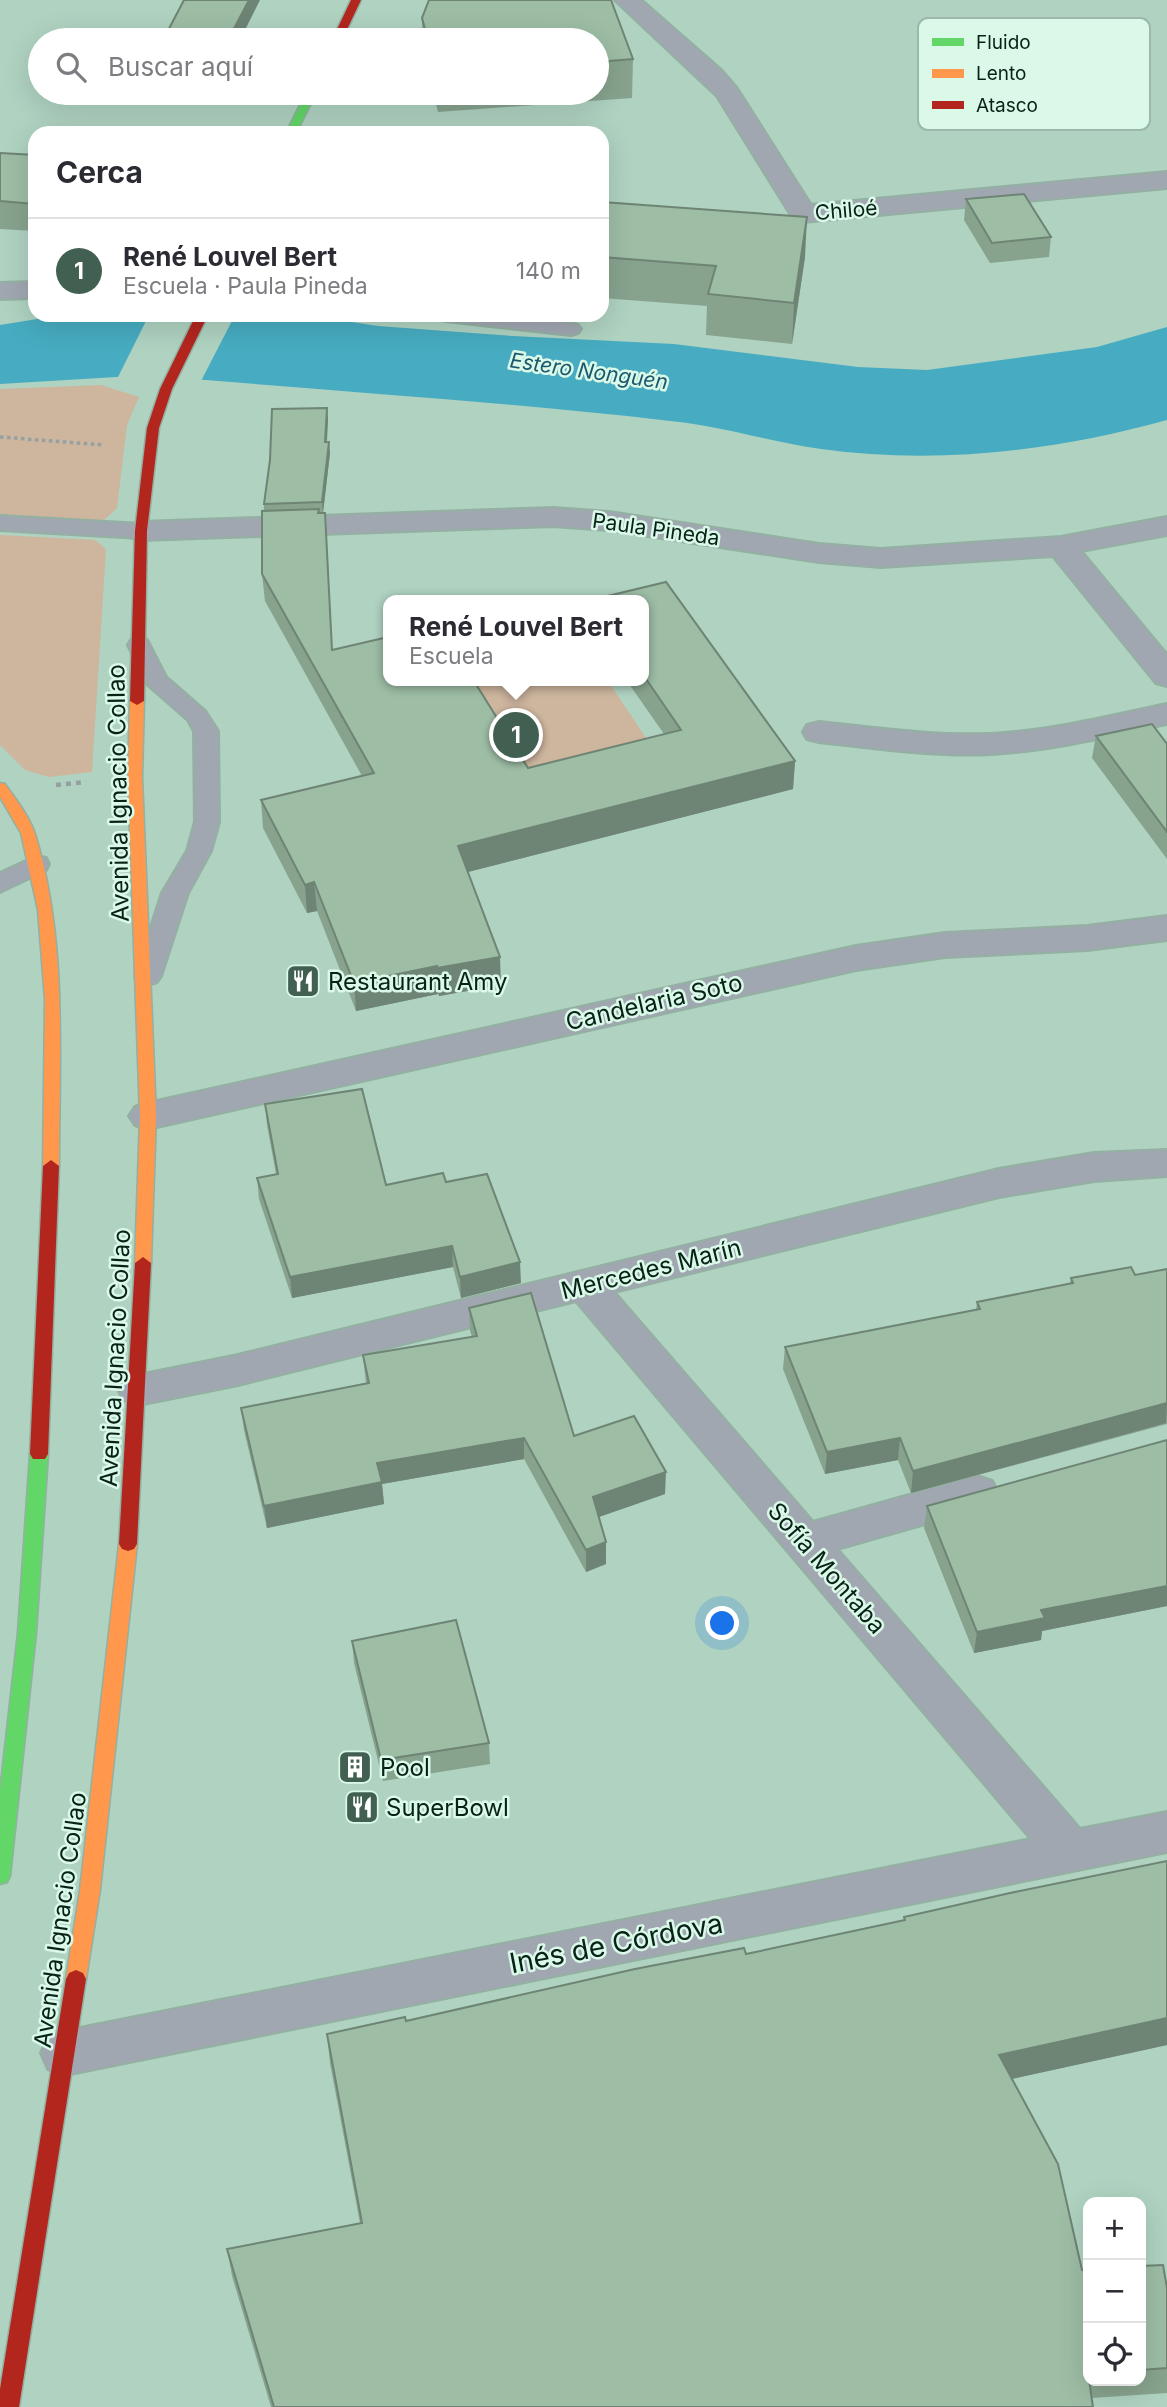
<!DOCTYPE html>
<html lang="es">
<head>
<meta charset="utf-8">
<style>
	:root { --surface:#fff; --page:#f7f7f7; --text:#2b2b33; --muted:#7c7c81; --line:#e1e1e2; --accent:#426052 }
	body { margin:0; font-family:Inter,sans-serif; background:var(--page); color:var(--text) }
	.controls { position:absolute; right:21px; bottom:21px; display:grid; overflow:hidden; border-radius:14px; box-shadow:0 7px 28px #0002 }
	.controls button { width:63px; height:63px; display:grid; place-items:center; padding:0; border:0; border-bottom:2px solid var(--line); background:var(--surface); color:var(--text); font:35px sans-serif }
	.you { position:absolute; left:723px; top:1624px; width:24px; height:24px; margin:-18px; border:5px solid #fff; border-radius:50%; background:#1a73e8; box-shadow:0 0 0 10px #1a73e833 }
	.badge { display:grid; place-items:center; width:46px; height:46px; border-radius:50%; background:var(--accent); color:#fff; font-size:23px; font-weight:700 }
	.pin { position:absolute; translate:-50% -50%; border:4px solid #fff; box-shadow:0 2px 7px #0006 }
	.popup { position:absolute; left:383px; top:595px; width:266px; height:91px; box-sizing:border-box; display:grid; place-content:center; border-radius:14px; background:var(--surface); filter:drop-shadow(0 2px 5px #0005); font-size:23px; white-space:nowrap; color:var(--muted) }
	.popup b { font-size:26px; color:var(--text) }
	.popup::after { content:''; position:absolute; left:50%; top:100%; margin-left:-14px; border:14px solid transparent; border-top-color:var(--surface) }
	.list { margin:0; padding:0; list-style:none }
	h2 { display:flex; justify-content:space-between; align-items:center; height:91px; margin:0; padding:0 28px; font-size:30px }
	h2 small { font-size:23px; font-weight:400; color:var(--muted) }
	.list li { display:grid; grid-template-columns:46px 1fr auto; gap:21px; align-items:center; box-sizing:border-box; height:105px; padding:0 28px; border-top:2px solid var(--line) }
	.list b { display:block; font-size:26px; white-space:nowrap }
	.list p { margin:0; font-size:23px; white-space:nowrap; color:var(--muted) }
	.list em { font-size:23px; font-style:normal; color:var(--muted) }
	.icon { flex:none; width:38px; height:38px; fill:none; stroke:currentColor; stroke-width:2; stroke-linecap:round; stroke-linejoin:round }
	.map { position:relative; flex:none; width:1167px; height:2407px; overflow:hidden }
	.search { position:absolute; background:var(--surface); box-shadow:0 7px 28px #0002; left:28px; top:28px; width:581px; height:77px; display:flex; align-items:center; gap:18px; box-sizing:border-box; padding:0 24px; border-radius:38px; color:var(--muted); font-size:26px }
	.panel { position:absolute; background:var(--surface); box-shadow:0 7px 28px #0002; left:28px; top:126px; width:581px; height:196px; border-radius:21px }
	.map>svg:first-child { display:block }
	.green { fill:#cdb59e }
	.water { fill:#47acc1 }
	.pier { fill:#afd2c1 }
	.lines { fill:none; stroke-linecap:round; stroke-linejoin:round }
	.lane-casing { stroke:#93b0a2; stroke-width:4 }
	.street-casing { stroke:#93b0a2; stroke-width:4 }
	.fast-casing { stroke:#93b0a2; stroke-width:3 }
	.slow-casing { stroke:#93b0a2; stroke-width:3 }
	.jam-casing { stroke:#93b0a2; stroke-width:3 }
	.path-far1 { stroke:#94a0a2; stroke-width:3.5; stroke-dasharray:3.5 3.5; stroke-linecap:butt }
	.path { stroke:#94a0a2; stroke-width:4.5; stroke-dasharray:5 5; stroke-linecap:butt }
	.lane { fill:#a1a7b1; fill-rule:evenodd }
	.street { fill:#a1a7b1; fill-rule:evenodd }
	.fast { fill:#63d668; fill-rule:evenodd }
	.slow { fill:#ff974d; fill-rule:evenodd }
	.jam { fill:#b3261e; fill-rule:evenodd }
	.wall { fill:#87a38e }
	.shaded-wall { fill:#6e8474 }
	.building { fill:#9dbda5; stroke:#6e8474; stroke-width:2 }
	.labels { text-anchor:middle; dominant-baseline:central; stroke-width:5; stroke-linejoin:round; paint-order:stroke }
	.far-street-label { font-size:21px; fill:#082217; stroke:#daf9e9 }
	.far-water-label { font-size:21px; font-style:italic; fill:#1a596d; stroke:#daf9e9 }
	.street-label { font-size:24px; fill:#082217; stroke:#daf9e9 }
	.poi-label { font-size:24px; fill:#082217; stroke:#daf9e9; text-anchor:start }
	.near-street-label { font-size:28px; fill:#082217; stroke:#daf9e9 }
	.key { fill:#daf9e9; stroke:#9bb8aa; stroke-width:2 }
	.key-label { font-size:19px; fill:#082217 }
</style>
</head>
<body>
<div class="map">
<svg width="1167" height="2407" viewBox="0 0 1167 2407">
	<rect width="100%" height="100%" fill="#afd2c1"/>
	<path class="green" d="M 101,385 L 139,397 L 127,425 L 117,508 L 102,522 L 0,515 L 0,389 Z
		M 0,535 L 95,540 L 106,549 L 92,772 L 49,777 L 25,770 L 0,745 Z
		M 473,681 L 608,681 L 658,756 L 537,785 Z"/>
	<path class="water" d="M 62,315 L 305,315 L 378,326 L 513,336 L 674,344 L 858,367 L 927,370 L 1097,347 L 1167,327 L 1167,420 C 1055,451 937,465 821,449 C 771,442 721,426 670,421 C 516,403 360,393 206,380 L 133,376 L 0,384 L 0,325 Z"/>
	<path class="pier" d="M 149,315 L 235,315 L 200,383 L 116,381 Z"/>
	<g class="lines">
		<g class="lane-casing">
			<path id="lane" d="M 436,315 L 500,315 L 571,323 L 578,325 L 581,329 L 578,333 L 571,335 L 446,321 L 439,319 Z
				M 0,516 L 141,524 L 149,526 L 152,531 L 149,536 L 141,538 L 0,530 Z
				M 139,638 L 147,640 L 166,677 L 205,711 L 218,731 L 219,822 L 211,851 L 188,893 L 161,976 L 157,982 L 148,985 L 139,982 L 135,976 L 162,893 L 187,851 L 195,822 L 194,731 L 188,720 L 148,685 L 128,645 L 131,640 Z
				M 37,856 L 46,858 L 49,864 L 46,870 L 0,892 L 0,873 Z"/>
		</g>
		<g class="street-casing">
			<path id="street" d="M 615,0 L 641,0 L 721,70 L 736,87 L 811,205 L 1167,172 L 1167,188 L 803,222 L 794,220 L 717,96 Z
				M 35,282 L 35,298 L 0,299 L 0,283 Z
				M 553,508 L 609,512 L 819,544 L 881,549 L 1061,537 L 1167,517 L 1167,535 L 1081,551 L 1167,655 L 1167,686 L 1156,683 L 1053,556 L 881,567 L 819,562 L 609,530 L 553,526 L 141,540 L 130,537 L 126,531 L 130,525 L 141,522 Z
				M 1167,704 L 1167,724 C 1109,736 1051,751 991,754 C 934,757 876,748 819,742 L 807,739 L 803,732 L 807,725 L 819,722 C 876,728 934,736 991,734 C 1051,731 1109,716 1167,704 Z
				M 1167,916 L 1167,940 L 1087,950 L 945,957 L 856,970 L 148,1129 L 135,1125 L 129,1116 L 135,1107 L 148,1103 L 856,946 L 945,933 L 1087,926 Z
				M 1167,1150 L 1167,1176 L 1094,1181 L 999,1197 L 614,1292 L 813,1522 L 977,1476 L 992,1481 L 998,1493 L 992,1505 L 837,1549 L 1080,1829 L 1167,1812 L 1167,1852 L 65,2075 L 48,2069 L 41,2053 L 48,2037 L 65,2031 L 1031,1839 L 576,1301 L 238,1385 L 138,1405 L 124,1400 L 118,1389 L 124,1378 L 238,1355 L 999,1169 L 1094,1153 Z"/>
		</g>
		<g class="fast-casing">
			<path id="fast" d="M 306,93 L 316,93 L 296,133 L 286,133 Z
				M 39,1447 L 45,1449 L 48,1454 L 36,1633 L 10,1876 L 7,1882 L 0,1884 L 0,1792 L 18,1633 L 30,1454 L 33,1449 Z"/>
		</g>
		<g class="slow-casing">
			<path id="slow" d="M 137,697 L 144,701 L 142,777 L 156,1116 L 151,1263 L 143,1269 L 135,1263 L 140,1116 L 128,777 L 130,701 Z
				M 0,783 L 5,784 C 16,800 29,816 35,834 C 68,941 59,1057 59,1166 L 51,1172 L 43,1166 L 45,1000 L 38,910 L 21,833 L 0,797 Z
				M 128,1537 L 134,1539 L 137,1544 L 100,1890 L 86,1979 L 83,1985 L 76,1988 L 69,1985 L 66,1979 L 80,1890 L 119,1544 L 122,1539 Z"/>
		</g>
		<g class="jam-casing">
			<path id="jam" d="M 351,0 L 361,0 L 342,40 L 332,40 Z
				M 196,315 L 208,315 L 172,389 L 159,428 L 147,531 L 144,701 L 137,705 L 130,701 L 135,531 L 147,428 L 160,389 Z
				M 51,1160 L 59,1166 L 48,1454 L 45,1459 L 33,1459 L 30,1454 L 43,1166 Z
				M 143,1257 L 151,1263 L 137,1544 L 134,1549 L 128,1551 L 122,1549 L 119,1544 L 135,1263 Z
				M 76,1970 L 83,1973 L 86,1979 L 19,2407 L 0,2407 L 0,2389 L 66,1979 L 69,1973 Z"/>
		</g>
		<path class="path-far1" d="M 0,437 L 104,445"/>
		<path class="path" d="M 56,785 L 86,782"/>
		<use href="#lane" class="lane"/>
		<use href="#street" class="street"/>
		<use href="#fast" class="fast"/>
		<use href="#slow" class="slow"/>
		<use href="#jam" class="jam"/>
	</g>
	<path class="wall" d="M 429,0 L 611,0 L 633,59 L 632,98 L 438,112 L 433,93 L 597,93 L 597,40 L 422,40 L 422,18 Z
		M 0,153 L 35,155 L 35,231 L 0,229 Z
		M 966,199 L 1051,237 L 1049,257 L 990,263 L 964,220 Z
		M 602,202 L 805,257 L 792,344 L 706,335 L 707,306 L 602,298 Z
		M 328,419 L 327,442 L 330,453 L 323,513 L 325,513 L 327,540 L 332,650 L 528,768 L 664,734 L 627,681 L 644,681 L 644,600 L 795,761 L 793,789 L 468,872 L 501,985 L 439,996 L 438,994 L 356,1011 L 317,911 L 307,913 L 263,828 L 261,800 L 362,776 L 265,601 L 262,574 L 264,504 Z
		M 1096,736 L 1167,744 L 1167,859 L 1092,758 Z
		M 265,1104 L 386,1185 L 446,1182 L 521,1283 L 461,1298 L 453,1267 L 292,1298 L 259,1199 L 257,1178 L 276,1174 L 267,1125 Z
		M 1167,1269 L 1167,1424 L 911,1493 L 898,1460 L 825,1474 L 783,1369 L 785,1347 L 976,1310 L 977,1302 L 1070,1284 L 1071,1278 L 1135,1275 Z
		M 469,1308 L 574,1436 L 665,1494 L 599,1517 L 606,1542 L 606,1564 L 586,1572 L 524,1459 L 382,1484 L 384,1504 L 267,1528 L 244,1430 L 241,1408 L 366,1384 L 363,1355 L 472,1337 L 470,1330 Z
		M 1167,1440 L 1167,1606 L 1042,1631 L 1041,1640 L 974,1653 L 924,1528 L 927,1506 Z
		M 352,1641 L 489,1743 L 490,1764 L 383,1781 L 354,1663 Z
		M 1167,1861 L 1167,2045 L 1012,2079 L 1088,2381 L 1141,2381 L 1141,2266 L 1167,2288 L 1167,2393 L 1091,2398 L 1093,2407 L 271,2407 L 232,2276 L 227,2249 L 360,2223 L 330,2063 L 327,2034 L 406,2021 L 746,1954 L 904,1920 L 904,1917 Z"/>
	<path class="shaded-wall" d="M 249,0 L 260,0 L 240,40 L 228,40 Z
		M 807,217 L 805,257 L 792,344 L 794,303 Z
		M 327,408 L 328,419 L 326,453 L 325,442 Z
		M 329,442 L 330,453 L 323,513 L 322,502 Z
		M 795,761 L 793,789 L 460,874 L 458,846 Z
		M 314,882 L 317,911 L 307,913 L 305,885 Z
		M 500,957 L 501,985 L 439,996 L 437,968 Z
		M 437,966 L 438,994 L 356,1011 L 354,983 Z
		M 452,1246 L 453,1267 L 292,1298 L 290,1277 Z
		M 520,1262 L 521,1283 L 461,1298 L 460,1277 Z
		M 1167,1403 L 1166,1423 L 911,1493 L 913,1471 Z
		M 524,1438 L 524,1459 L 382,1484 L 384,1504 L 267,1528 L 264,1506 L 377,1463 Z
		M 900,1438 L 898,1460 L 825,1474 L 827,1452 Z
		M 666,1472 L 665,1494 L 593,1519 L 593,1497 Z
		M 606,1542 L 606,1564 L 586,1572 L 586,1550 Z
		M 1167,1586 L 1167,1606 L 1042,1631 L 1041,1640 L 974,1653 L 977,1632 L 1041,1610 Z
		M 1167,2018 L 1167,2045 L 993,2083 L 999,2055 Z"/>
	<path class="building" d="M 184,0 L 249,0 L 228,40 L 163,40 Z
		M 429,0 L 611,0 L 633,59 L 597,62 L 597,40 L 428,40 L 422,18 Z
		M 0,153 L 35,155 L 35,204 L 0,201 Z
		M 1024,194 L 1051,237 L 992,243 L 966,199 Z
		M 602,202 L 807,217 L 794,303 L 708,294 L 716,266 L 602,257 Z
		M 327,408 L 325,442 L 329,442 L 322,502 L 264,504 L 270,460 L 272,409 Z
		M 319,509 L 318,513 L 325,513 L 332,650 L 388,637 L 388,681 L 474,681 L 528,768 L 681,730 L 644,676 L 644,600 L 591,600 L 666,582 L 795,761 L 458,846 L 500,957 L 437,968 L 437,966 L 354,983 L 314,882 L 305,885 L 261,800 L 374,773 L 262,574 L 262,511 Z
		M 1152,724 L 1167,744 L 1167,832 L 1096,736 Z
		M 362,1089 L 386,1185 L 443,1173 L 446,1182 L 487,1174 L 520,1262 L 460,1277 L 452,1246 L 290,1277 L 257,1178 L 278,1174 L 265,1104 Z
		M 1131,1267 L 1135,1275 L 1167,1269 L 1167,1403 L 913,1471 L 900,1438 L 827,1452 L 785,1347 L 980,1309 L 977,1302 L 1073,1283 L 1071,1278 Z
		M 531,1293 L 574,1436 L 634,1416 L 666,1472 L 593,1497 L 606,1542 L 586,1550 L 524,1438 L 377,1463 L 382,1482 L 264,1506 L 241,1408 L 369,1383 L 363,1355 L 477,1336 L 469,1308 Z
		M 1167,1440 L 1167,1586 L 1041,1610 L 1045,1618 L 977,1632 L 927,1506 Z
		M 456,1620 L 489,1743 L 381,1760 L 352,1641 Z
		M 1167,1861 L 1167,2018 L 999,2055 L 1058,2164 L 1082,2270 L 1088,2270 L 1088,2373 L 1093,2407 L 274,2407 L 227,2249 L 362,2223 L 327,2034 L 405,2017 L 406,2021 L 635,1969 L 744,1948 L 746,1954 L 905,1920 L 904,1917 L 1010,1893 Z
		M 1163,2265 L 1167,2288 L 1167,2368 L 1141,2370 L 1141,2266 Z"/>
	<defs>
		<g id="restaurant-square" transform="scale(1.75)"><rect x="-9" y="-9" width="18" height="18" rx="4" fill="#426052" stroke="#daf9e9"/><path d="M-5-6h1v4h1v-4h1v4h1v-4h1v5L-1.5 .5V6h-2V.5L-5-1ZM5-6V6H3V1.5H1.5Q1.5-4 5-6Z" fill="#fff"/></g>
		<g id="building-square" transform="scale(1.75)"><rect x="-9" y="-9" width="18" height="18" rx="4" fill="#426052" stroke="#daf9e9"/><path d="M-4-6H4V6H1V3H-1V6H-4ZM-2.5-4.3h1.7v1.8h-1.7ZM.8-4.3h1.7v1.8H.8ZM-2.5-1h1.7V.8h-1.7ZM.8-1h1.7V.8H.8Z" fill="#fff"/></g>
	</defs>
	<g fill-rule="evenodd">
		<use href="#restaurant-square" x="303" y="981"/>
		<use href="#building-square" x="355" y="1767"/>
		<use href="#restaurant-square" x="362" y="1807"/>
	</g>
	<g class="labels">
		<g class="far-street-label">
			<text transform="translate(846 210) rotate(-5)">Chiloé</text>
			<text transform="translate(656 529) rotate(8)">Paula Pineda</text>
		</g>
		<g class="far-water-label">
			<text transform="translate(589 371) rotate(8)">Estero Nonguén</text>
		</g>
		<g class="street-label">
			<text transform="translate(118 793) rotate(-91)">Avenida Ignacio Collao</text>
			<text transform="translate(654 1002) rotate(-13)">Candelaria Soto</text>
			<text transform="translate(651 1269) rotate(-14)">Mercedes Marín</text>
			<text transform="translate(115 1358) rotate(-87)">Avenida Ignacio Collao</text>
			<text transform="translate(827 1568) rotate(49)">Sofía Montaba</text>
			<text transform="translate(60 1920) rotate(-82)">Avenida Ignacio Collao</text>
		</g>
		<g class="poi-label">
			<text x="328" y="981">Restaurant Amy</text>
			<text x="380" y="1767">Pool</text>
			<text x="386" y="1807">SuperBowl</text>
		</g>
		<g class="near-street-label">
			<text transform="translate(616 1943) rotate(-11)">Inés de Córdova</text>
		</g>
	</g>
	<rect x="918" y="18" width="232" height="112" rx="10" class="key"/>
	<rect x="932" y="38" width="32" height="8" fill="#63d668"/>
	<rect x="932" y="69" width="32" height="9" fill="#ff974d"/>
	<rect x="932" y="101" width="32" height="8" fill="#b3261e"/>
	<g class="key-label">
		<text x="976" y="49">Fluido</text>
		<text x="976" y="80">Lento</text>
		<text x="976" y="112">Atasco</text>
	</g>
</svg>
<div class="controls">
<button>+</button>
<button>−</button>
<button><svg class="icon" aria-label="locate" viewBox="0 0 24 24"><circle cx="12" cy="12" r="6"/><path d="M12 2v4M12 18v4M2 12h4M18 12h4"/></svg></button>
</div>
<div class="you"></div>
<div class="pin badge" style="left:516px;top:735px">1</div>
<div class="popup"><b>René Louvel Bert</b>Escuela</div>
<div class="search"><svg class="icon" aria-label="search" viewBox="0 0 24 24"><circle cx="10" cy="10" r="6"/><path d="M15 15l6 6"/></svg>Buscar aquí</div>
<section class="panel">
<h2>Cerca<small></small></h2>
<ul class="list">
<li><span class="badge">1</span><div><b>René Louvel Bert</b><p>Escuela · Paula Pineda</p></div><em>140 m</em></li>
</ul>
</section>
</div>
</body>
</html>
